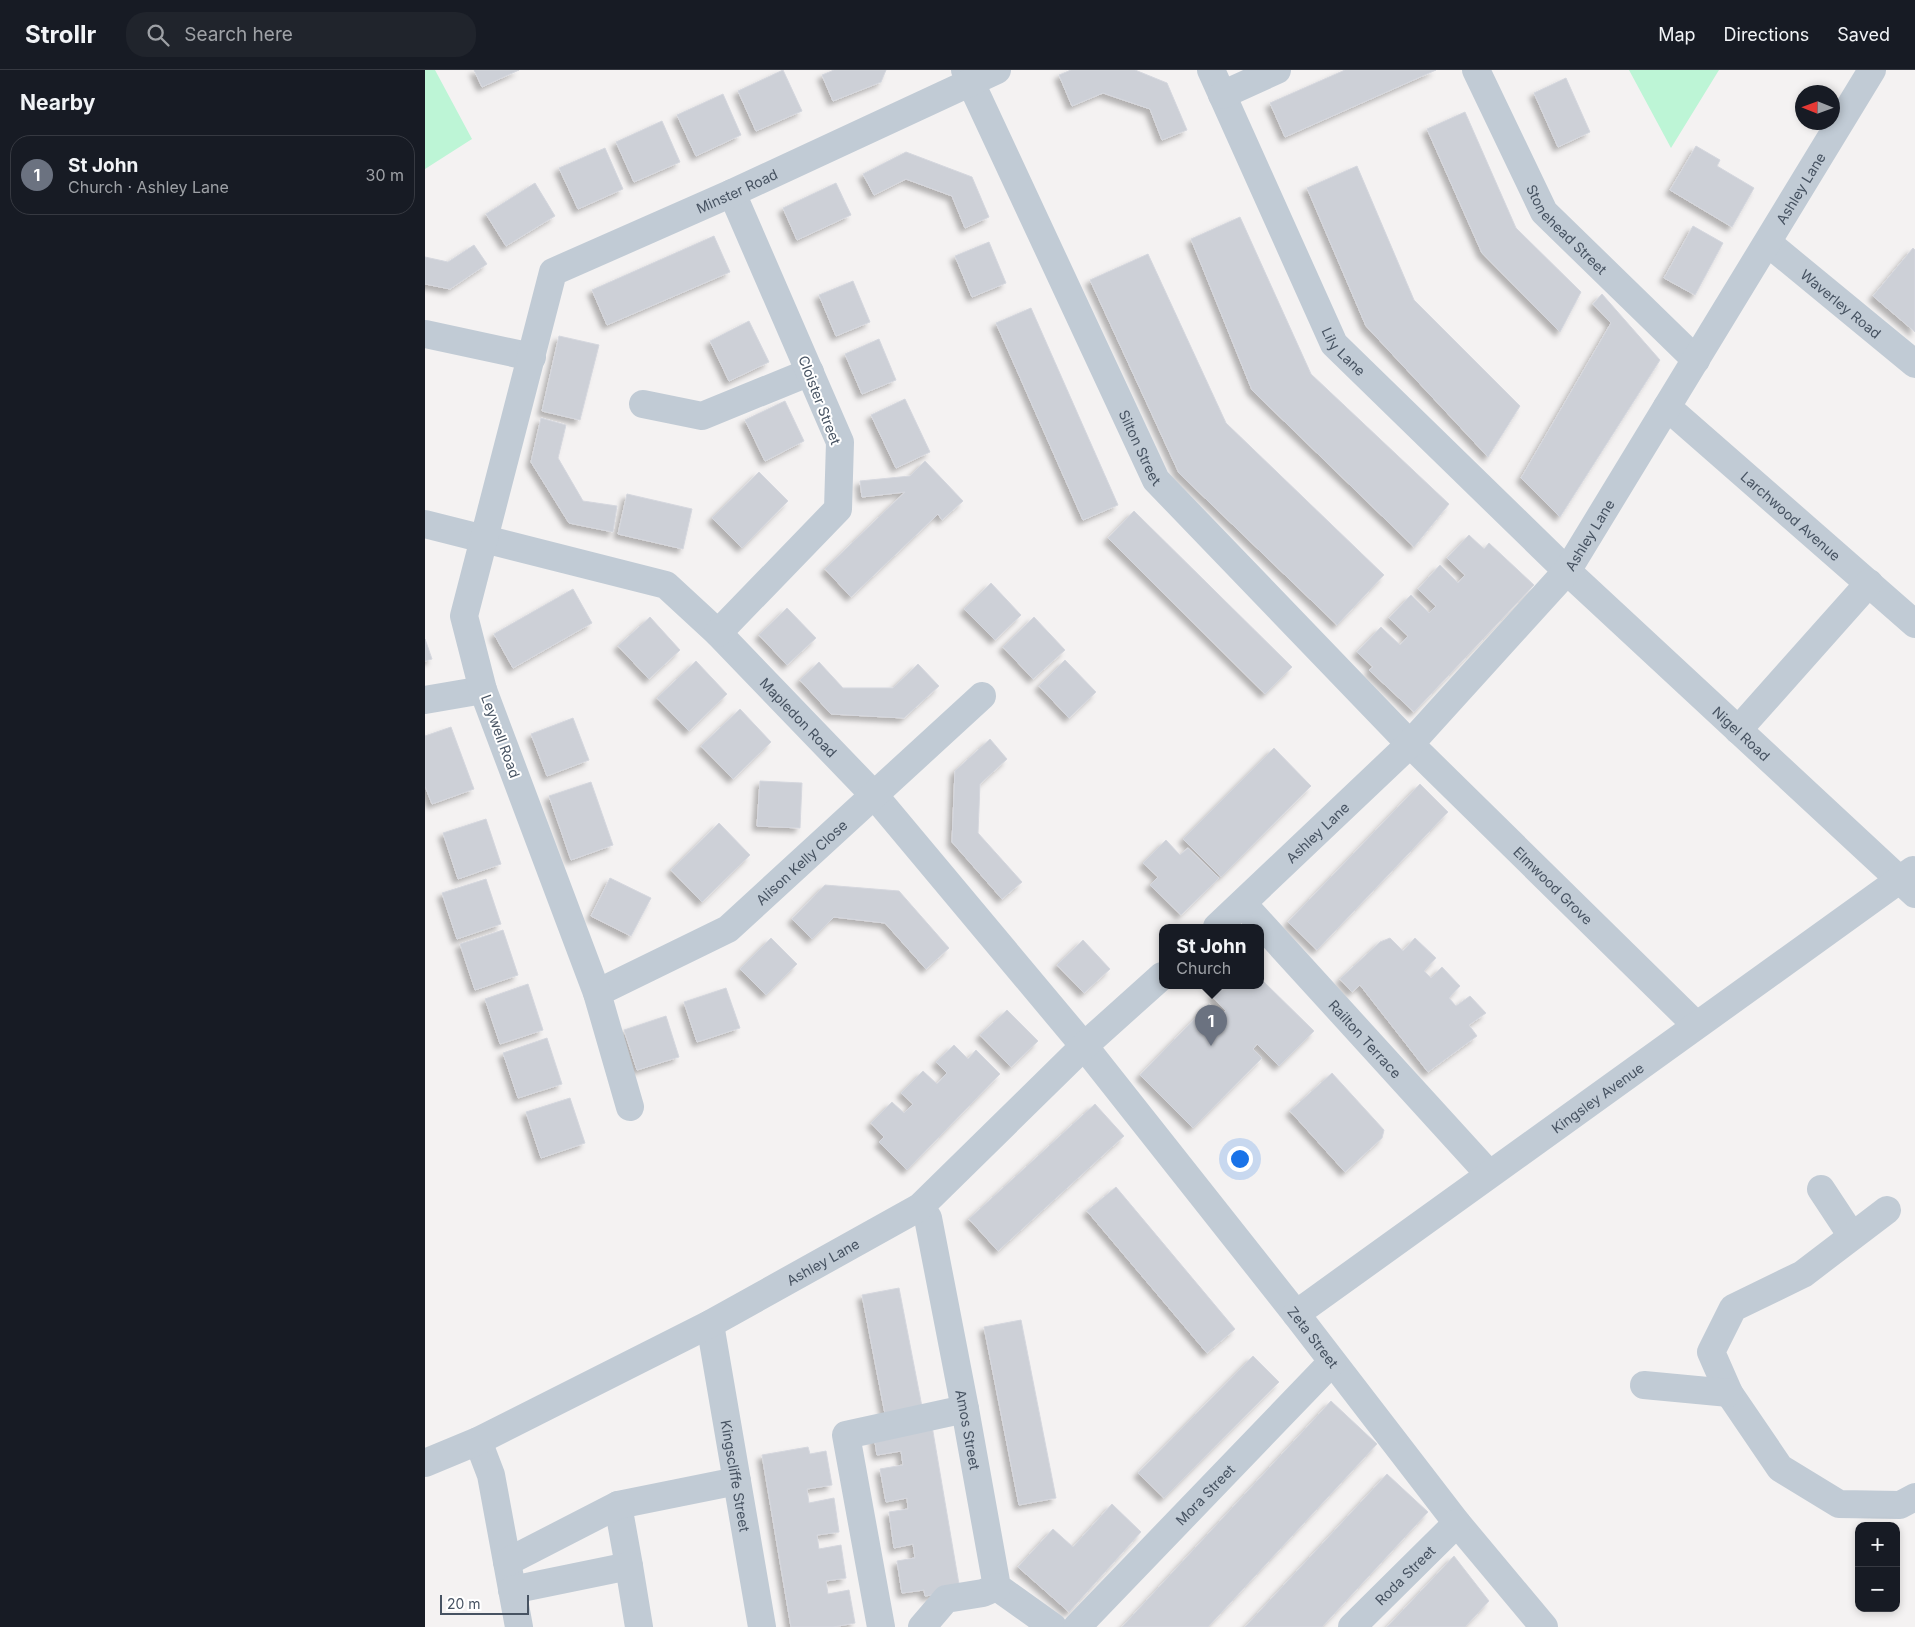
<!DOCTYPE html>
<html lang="en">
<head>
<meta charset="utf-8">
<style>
	:root { --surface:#171b24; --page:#20242c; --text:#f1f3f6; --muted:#9ea1a6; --line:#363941; --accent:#b45309 }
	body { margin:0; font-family:Inter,sans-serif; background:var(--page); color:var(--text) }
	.controls { position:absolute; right:15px; bottom:15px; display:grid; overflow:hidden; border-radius:10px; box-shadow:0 2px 8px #0003 }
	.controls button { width:45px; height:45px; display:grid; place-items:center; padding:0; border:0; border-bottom:1px solid var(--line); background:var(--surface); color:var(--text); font:25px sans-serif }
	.compass { position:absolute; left:1370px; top:15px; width:45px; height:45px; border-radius:50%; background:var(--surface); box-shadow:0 2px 8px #0003; rotate:271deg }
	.scale { position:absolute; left:15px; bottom:12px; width:89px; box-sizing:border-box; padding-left:5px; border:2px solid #475362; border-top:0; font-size:14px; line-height:18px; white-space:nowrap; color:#475362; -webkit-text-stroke:4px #fff; paint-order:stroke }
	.you { position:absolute; left:814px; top:1088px; width:18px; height:18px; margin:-12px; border:4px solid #fff; border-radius:50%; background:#1a73e8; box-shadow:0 0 0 8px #1a73e833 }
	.badge { display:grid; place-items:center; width:32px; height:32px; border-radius:50%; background:var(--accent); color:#fff; font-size:16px; font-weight:700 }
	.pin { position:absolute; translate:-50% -41px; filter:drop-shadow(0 1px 2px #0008) }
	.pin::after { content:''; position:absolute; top:26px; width:18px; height:15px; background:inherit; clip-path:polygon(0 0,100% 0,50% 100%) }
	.popup { position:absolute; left:734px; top:854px; width:105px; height:65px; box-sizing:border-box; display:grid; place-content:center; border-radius:10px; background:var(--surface); filter:drop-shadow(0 1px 4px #0005); font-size:16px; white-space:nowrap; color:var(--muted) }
	.popup b { font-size:19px; color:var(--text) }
	.popup::after { content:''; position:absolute; left:50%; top:100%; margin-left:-10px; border:10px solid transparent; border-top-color:var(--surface) }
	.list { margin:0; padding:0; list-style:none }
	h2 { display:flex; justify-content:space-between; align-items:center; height:65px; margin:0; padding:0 20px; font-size:21px }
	h2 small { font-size:16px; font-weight:400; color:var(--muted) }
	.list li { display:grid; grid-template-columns:32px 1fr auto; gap:15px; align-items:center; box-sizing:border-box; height:80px; margin:0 10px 10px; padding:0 10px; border:1px solid var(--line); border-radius:20px }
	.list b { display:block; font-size:19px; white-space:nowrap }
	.list p { margin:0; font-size:16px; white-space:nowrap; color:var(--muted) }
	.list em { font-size:16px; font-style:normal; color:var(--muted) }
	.icon { flex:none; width:28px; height:28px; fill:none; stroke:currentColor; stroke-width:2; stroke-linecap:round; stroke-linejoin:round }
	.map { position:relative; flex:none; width:1490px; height:1557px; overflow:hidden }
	header { display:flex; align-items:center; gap:30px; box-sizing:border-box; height:70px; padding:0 25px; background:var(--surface); border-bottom:1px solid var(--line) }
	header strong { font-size:24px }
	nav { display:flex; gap:28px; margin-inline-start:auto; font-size:18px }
	.search { width:350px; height:45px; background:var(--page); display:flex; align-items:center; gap:12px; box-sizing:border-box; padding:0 18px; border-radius:20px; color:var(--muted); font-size:19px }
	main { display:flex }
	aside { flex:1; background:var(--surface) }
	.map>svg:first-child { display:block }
	.green { fill:#bdf5d6 }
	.building { fill:#cdd0d7; stroke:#d5d7de; filter:url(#shadow) }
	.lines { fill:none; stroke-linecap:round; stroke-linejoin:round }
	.minor { stroke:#c1cbd5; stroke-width:28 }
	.labels { text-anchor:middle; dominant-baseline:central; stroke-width:4; stroke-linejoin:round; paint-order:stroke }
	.street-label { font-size:14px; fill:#475362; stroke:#fff }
</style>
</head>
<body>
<header>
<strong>Strollr</strong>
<div class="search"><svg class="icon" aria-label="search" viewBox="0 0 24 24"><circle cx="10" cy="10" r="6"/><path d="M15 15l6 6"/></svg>Search here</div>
<nav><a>Map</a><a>Directions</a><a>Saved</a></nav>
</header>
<main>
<aside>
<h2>Nearby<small></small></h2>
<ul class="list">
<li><span class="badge" style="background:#6b7280">1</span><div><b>St John</b><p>Church · Ashley Lane</p></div><em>30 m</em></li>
</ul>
</aside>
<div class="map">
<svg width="1490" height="1557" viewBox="0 0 1490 1557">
	<defs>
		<filter id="shadow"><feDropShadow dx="-4.5" dy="4.5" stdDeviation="2.5" flood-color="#0004"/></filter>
	</defs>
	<rect width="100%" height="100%" fill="#f4f2f2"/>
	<path class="green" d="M 0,0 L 10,0 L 47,69 L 0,99 Z
		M 1204,0 L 1294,0 L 1246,78 Z"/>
	<path class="building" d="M 49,0 L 94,0 L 57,17 Z
		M 358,0 L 377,41 L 331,61 L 313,21 Z
		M 409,0 L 461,0 L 456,12 L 408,31 L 397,5 Z
		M 646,0 L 710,0 L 742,13 L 762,60 L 737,70 L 725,39 L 678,23 L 647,36 L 634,5 Z
		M 920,0 L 1011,0 L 860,67 L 845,33 Z
		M 1141,8 L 1165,62 L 1133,77 L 1109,23 Z
		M 298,24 L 316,65 L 271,86 L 252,45 Z
		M 1040,42 L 1091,158 L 1156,222 L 1135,262 L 1057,183 L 1002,59 Z
		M 237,51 L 255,92 L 209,112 L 191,72 Z
		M 1271,76 L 1295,90 L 1292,96 L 1329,118 L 1307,157 L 1245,120 Z
		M 180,78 L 198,119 L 153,139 L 134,98 Z
		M 481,82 L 547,107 L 564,147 L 540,158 L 527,126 L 481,109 L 449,125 L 438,104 Z
		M 932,96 L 989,230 L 1095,336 L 1063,387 L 941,256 L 882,118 Z
		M 110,113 L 130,146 L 81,176 L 61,144 Z
		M 411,113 L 426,145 L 372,170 L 358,138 Z
		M 815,147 L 886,304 L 1024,434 L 989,477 L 827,320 L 766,169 Z
		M 1268,156 L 1298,173 L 1270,225 L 1239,208 Z
		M 289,166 L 305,202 L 182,255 L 167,220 Z
		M 564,172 L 581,213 L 547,227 L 530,186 Z
		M 49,175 L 62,194 L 25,219 L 0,214 L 0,187 L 23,192 Z
		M 1488,178 L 1490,180 L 1490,262 L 1448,226 Z
		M 723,184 L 801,353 L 959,505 L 912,555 L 754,403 L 665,210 Z
		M 428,211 L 445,252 L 411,266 L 394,225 Z
		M 1177,224 L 1235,290 L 1135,447 L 1096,408 L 1186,253 L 1168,234 Z
		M 606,238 L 693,435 L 658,450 L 571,253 Z
		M 324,251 L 344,292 L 304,311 L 285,271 Z
		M 134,266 L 174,275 L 155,350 L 117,341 Z
		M 454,269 L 471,310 L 437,324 L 420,284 Z
		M 480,329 L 505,382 L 471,398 L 446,345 Z
		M 360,331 L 379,371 L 340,391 L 320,350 Z
		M 116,348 L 141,355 L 133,388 L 158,431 L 192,436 L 188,462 L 144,453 L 106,392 Z
		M 500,391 L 538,431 L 517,450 L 513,444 L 426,527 L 400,499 L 480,422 L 437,427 L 435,411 L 485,406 Z
		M 334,402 L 363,431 L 317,478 L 287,448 Z
		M 202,424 L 267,439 L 258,479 L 193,464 Z
		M 709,441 L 867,597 L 840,624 L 683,468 Z
		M 1044,465 L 1059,479 L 1064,473 L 1109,515 L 989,642 L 944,600 L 948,597 L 932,582 L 956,557 L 975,575 L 983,566 L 964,548 L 986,525 L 1004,543 L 1011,536 L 993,519 L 1015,495 L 1033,513 L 1040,505 L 1022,488 Z
		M 566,513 L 596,545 L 570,570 L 539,539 Z
		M 148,519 L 167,553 L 88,598 L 69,564 Z
		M 362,538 L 391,568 L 362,595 L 334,565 Z
		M 225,547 L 255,580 L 224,609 L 193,576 Z
		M 609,547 L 640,580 L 608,609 L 578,577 Z
		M 0,569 L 7,589 L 0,591 Z
		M 640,590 L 671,622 L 644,648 L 614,616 Z
		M 271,591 L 302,624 L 264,661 L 232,628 Z
		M 394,592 L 418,618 L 468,618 L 493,594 L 514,616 L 479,648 L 406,644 L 375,610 Z
		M 315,639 L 346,672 L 308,709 L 276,676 Z
		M 148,648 L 164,690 L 122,706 L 106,664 Z
		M 26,657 L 49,719 L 7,734 L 0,716 L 0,666 Z
		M 565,669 L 582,689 L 555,714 L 553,763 L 597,812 L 577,829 L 527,772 L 530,701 Z
		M 849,678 L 886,716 L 796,807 L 758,769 Z
		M 335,711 L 377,713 L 375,758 L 332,756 Z
		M 166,712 L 188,775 L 146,790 L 124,726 Z
		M 995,714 L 1023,742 L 892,880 L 863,852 Z
		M 61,749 L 76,794 L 33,809 L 18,763 Z
		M 294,753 L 325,785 L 277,832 L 246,800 Z
		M 741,770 L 755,785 L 763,778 L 794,808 L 756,845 L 725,815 L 733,807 L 718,793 Z
		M 185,808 L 226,828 L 206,866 L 166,846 Z
		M 61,809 L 76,854 L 32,869 L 17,823 Z
		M 400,815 L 474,821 L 524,878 L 501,899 L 460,853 L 409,847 L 387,869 L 367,849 Z
		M 78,860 L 93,905 L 50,920 L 35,874 Z
		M 346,868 L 372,894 L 341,925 L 315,899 Z
		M 965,868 L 978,881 L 990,868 L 1011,888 L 999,901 L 1006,908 L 1017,897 L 1035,916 L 1024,928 L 1031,936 L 1045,926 L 1061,943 L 1044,955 L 1052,966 L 1003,1002 L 935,915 L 927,922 L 915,909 L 955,872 Z
		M 658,870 L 685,899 L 659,923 L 632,895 Z
		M 835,908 L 889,961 L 854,996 L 832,974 L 828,979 L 837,988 L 768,1058 L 715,1005 L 784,934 L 796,945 L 801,941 L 787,926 L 798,915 L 835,915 Z
		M 103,914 L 118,960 L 75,974 L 60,929 Z
		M 301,918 L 315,958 L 272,972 L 259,932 Z
		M 582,940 L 613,971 L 586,997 L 555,965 Z
		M 241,946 L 254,987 L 212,1000 L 199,960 Z
		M 122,968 L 137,1014 L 93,1028 L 78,983 Z
		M 529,975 L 543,989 L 551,980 L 575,1004 L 482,1100 L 454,1072 L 459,1067 L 446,1053 L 467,1032 L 479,1043 L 488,1034 L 476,1023 L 498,1001 L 512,1014 L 522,1003 L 511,992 Z
		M 907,1003 L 959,1060 L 957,1068 L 920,1102 L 865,1041 Z
		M 145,1028 L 160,1073 L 116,1088 L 101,1042 Z
		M 670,1034 L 699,1066 L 573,1181 L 544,1149 Z
		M 691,1117 L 810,1259 L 782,1283 L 662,1141 Z
		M 474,1218 L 498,1342 L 461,1349 L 437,1225 Z
		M 596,1250 L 631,1428 L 594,1435 L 559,1257 Z
		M 828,1286 L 854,1312 L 739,1428 L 713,1403 Z
		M 906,1331 L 952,1374 L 783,1557 L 697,1557 Z
		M 507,1356 L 535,1520 L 500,1526 L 499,1520 L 477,1523 L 472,1491 L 490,1488 L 488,1474 L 469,1478 L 464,1442 L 483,1439 L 482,1428 L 461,1432 L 455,1399 L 478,1395 L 476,1381 L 452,1385 L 449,1366 Z
		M 383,1377 L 385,1384 L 401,1381 L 407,1415 L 382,1419 L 384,1433 L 409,1428 L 414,1462 L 392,1465 L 394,1479 L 416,1475 L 421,1508 L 401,1511 L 403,1524 L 424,1520 L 430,1553 L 408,1557 L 366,1557 L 337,1385 Z
		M 962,1404 L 1003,1442 L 897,1557 L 820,1557 Z
		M 687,1434 L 716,1462 L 644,1542 L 593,1497 L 628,1459 L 648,1477 Z
		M 1029,1486 L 1064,1531 L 1040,1557 L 962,1557 Z"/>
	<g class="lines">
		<g class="minor">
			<path id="s1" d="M 540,0 L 731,410 L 985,674 L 1271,955"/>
			<path id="s2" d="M 786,0 L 909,274 L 1142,501 L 1490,824"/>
			<path id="s3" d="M 1051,0 L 1119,142 L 1271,290"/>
			<path d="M 797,25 L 852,0"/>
			<path id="s4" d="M 1343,173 L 1490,294"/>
			<path d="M 0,264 L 107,287"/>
			<path d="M 218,334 L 277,346 L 385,302"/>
			<path id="s5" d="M 1242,337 L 1490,554"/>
			<path id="s6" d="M 0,454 L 241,515 L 293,563 L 449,725 L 659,976 L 871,1244 L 1032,1453 L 1119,1557"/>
			<path d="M 293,563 L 413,439 L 415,372 L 307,123"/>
			<path d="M 0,630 L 58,620"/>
			<path d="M 1313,660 L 1444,513"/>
			<path id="s7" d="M 818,834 L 1064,1104"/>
			<path id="s8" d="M 792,857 L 985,674 L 1142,501 L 1447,0"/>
			<path id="s9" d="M 172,923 L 303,859 L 557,626"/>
			<path id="s10" d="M 205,1037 L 172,923 L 58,620 L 39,546 L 128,202 L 307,123 L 572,0"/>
			<path d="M 1396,1119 L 1427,1166"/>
			<path id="s11" d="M 495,1137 L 503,1148 L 540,1339 L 572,1517 L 628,1557"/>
			<path d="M 1462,1140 L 1378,1204 L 1308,1238 L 1286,1282 L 1304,1323 L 1355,1398 L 1414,1434 L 1475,1435 L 1490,1427"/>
			<path id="s12" d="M 871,1244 L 1488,800"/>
			<path id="s13" d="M 285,1254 L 337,1557"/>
			<path d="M 1219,1315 L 1304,1323"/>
			<path d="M 53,1371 L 66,1405 L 94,1557"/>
			<path id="s14" d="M 0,1393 L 53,1371 L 285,1254 L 495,1137 L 659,976 L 737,906"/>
			<path d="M 193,1435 L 204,1496"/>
			<path d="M 82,1492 L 193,1435 L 312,1411"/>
			<path d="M 87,1520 L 204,1496 L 214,1557"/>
			<path d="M 456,1557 L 421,1365 L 540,1339"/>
			<path d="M 497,1557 L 521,1529 L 558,1523 L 572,1517"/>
			<path id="s15" d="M 652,1557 L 907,1292"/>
			<path id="s16" d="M 927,1557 L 1032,1453"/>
		</g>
	</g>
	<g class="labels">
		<g class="street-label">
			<text stroke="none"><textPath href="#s8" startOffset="948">Ashley Lane</textPath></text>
			<text stroke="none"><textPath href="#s10" startOffset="1075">Minster Road</textPath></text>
			<text stroke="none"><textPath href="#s3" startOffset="185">Stonehead Street</textPath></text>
			<text stroke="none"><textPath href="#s4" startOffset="95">Waverley Road</textPath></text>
			<text stroke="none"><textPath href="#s2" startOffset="312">Lily Lane</textPath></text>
			<text transform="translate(395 330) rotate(69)">Cloister Street</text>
			<text stroke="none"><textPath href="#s1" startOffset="416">Silton Street</textPath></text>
			<text stroke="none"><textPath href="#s5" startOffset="165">Larchwood Avenue</textPath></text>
			<text stroke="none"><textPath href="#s8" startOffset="542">Ashley Lane</textPath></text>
			<text stroke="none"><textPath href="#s6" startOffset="436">Mapledon Road</textPath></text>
			<text stroke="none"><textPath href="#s2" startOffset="864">Nigel Road</textPath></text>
			<text transform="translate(76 666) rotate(70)">Leywell Road</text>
			<text stroke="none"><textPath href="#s8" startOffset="138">Ashley Lane</textPath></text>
			<text stroke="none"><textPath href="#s9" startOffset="245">Alison Kelly Close</textPath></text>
			<text stroke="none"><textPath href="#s1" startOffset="1020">Elmwood Grove</textPath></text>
			<text stroke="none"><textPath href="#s7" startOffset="182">Railton Terrace</textPath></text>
			<text stroke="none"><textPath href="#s12" startOffset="371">Kingsley Avenue</textPath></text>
			<text stroke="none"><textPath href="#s14" startOffset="446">Ashley Lane</textPath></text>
			<text stroke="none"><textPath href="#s6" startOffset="1242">Zeta Street</textPath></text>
			<text stroke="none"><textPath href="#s11" startOffset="229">Amos Street</textPath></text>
			<text stroke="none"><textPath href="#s13" startOffset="154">Kingscliffe Street</textPath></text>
			<text stroke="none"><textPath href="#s15" startOffset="184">Mora Street</textPath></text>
			<text stroke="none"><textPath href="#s16" startOffset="74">Roda Street</textPath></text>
		</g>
	</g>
</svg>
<div class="controls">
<button>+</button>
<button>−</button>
</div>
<svg class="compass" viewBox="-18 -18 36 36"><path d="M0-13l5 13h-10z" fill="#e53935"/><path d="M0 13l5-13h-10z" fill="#9ea1a6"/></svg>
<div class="scale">20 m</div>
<div class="you"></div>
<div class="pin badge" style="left:786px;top:976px;background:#6b7280">1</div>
<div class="popup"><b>St John</b>Church</div>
</div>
</main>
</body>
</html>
